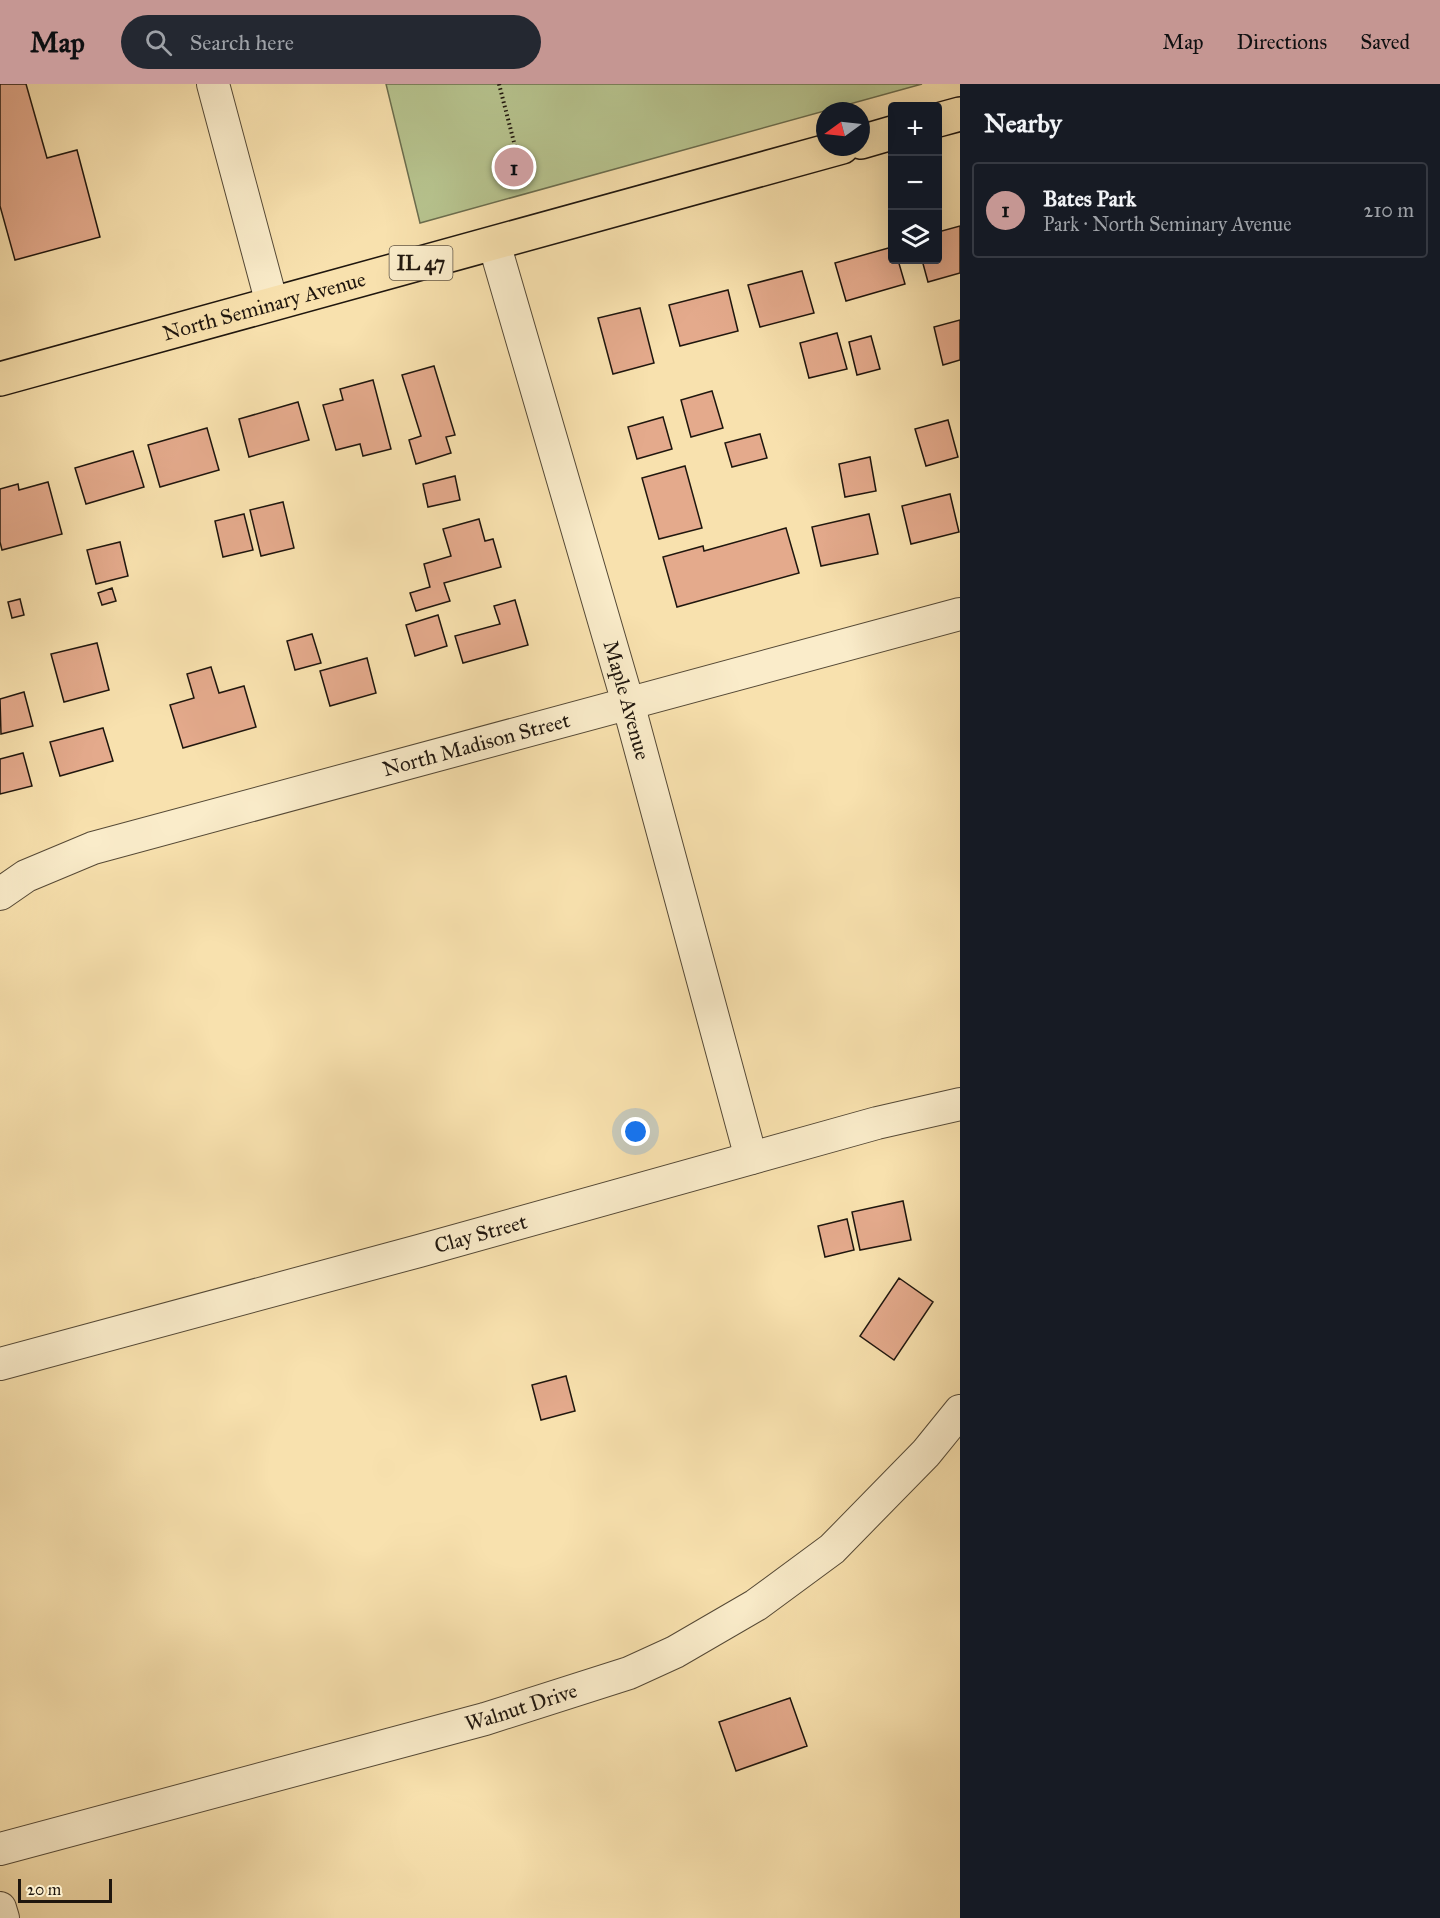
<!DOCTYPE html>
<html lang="en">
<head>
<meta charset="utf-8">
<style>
	:root { --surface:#171b24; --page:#242831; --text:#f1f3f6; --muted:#9ea1a6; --line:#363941; --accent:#c59692 }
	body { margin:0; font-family:"IM FELL Great Primer",serif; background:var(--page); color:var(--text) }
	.controls { position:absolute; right:18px; top:18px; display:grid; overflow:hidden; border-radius:6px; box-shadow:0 6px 24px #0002 }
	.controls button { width:54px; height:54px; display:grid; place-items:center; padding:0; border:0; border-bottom:2px solid var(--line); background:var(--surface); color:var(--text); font:30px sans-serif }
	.compass { position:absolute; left:816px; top:18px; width:54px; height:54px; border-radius:50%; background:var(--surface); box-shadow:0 6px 24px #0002; rotate:255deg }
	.scale { position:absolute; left:18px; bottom:15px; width:94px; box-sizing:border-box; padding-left:6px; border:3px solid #1f160e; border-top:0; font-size:16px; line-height:21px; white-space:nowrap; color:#1f160e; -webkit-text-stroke:4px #faecca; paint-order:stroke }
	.you { position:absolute; left:636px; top:1048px; width:21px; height:21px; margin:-15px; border:4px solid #fff; border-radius:50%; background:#1a73e8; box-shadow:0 0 0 9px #1a73e833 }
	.badge { display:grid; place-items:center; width:39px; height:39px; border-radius:50%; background:var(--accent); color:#111; font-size:20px; font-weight:700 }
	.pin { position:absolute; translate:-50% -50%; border:3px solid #fff; box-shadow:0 2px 6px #0006 }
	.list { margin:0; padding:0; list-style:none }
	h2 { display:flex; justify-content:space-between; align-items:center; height:78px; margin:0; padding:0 24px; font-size:26px }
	h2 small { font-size:20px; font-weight:400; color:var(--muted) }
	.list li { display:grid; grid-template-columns:39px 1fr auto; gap:18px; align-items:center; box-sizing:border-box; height:96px; margin:0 12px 12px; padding:0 12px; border:2px solid var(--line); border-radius:6px }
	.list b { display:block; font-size:22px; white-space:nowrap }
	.list p { margin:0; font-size:20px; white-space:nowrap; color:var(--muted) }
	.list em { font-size:20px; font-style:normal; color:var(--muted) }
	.icon { flex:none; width:33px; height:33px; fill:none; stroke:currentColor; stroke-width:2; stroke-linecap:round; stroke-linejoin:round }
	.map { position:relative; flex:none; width:960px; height:1834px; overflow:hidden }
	header { display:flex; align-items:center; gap:36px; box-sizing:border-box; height:84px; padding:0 30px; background:var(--accent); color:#111 }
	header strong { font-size:28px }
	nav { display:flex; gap:33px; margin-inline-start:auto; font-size:21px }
	.search { width:420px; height:54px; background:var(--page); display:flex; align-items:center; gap:15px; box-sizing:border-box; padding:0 21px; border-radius:33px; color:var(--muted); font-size:22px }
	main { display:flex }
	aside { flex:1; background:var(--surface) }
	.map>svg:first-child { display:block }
	.green { fill:#b7c48f; stroke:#6b6d4e; stroke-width:1.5 }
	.building { fill:#e4aa8c; stroke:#1f160e; stroke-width:1.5 }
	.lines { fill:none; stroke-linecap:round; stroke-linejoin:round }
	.minor-casing { stroke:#554936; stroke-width:34 }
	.major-casing { stroke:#1f160e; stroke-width:36 }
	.path { stroke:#1f160e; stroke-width:4; stroke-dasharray:1.5 3; stroke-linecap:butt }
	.minor { stroke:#faecca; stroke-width:32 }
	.major { stroke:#f8e1ae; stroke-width:33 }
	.labels { text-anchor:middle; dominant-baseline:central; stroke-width:5; stroke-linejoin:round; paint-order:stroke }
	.shield { fill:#faecca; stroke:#615646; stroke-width:1.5 }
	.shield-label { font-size:20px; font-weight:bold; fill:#1f160e }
	.street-label { font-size:21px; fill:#1f160e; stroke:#faecca }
</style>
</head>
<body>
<header>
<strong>Map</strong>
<div class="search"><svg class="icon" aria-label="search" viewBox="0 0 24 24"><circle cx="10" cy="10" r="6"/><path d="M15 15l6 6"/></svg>Search here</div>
<nav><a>Map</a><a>Directions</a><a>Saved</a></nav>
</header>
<main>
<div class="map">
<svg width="960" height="1834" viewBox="0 0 960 1834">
	<rect width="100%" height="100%" fill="#f8e1ae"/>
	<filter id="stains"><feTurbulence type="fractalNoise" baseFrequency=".00333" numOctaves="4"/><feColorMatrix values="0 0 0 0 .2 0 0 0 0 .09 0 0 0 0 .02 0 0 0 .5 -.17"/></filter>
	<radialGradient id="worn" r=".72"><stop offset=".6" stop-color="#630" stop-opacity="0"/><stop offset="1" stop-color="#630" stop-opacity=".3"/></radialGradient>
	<path class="green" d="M 386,0 L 922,0 L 420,139 Z"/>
	<path class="building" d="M 0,0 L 26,0 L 47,74 L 77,66 L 100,153 L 15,176 L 0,122 Z
		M 960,142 L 960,189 L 928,198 L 922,176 L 938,176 L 938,148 Z
		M 892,163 L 892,176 L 898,176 L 905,200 L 846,217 L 835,179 Z
		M 802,187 L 814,229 L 760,243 L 748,201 Z
		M 728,206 L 738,247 L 680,262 L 669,221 Z
		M 640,224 L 654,279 L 613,290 L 598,234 Z
		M 960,236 L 960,276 L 943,281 L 934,243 Z
		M 837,249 L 847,285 L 809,294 L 800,259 Z
		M 871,252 L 880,285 L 857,291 L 849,258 Z
		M 434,282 L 455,351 L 446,353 L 451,369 L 416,380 L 409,356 L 421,352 L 402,291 Z
		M 373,296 L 391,365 L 363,372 L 360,360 L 336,366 L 323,321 L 343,316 L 340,305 Z
		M 712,307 L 723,344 L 691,353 L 681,316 Z
		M 298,318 L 309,356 L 249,373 L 239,335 Z
		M 663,333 L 672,365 L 637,375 L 628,343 Z
		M 948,336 L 958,373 L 926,382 L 915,345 Z
		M 207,344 L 219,386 L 160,403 L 148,361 Z
		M 760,350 L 767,374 L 732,383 L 725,359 Z
		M 133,367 L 144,403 L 86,420 L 75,384 Z
		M 870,373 L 876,407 L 845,413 L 839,380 Z
		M 685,382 L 702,444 L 659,455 L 642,394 Z
		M 455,392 L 460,416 L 428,423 L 423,400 Z
		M 48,398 L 62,450 L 2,466 L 0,458 L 0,405 L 18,400 L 19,406 Z
		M 950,410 L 959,448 L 911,460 L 902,422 Z
		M 283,418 L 294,464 L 261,472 L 250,426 Z
		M 244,430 L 253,466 L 223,473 L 215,437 Z
		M 869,430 L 878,470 L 821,482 L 812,443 Z
		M 479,435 L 485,457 L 493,455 L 501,483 L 444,499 L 450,517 L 416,527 L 410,509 L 430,503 L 424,480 L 451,472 L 443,445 Z
		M 786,444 L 799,489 L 677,523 L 663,473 L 703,462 L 704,467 Z
		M 120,458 L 128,492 L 96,500 L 87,466 Z
		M 112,504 L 116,517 L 102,521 L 98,509 Z
		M 20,515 L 24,531 L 12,534 L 8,518 Z
		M 515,516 L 528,561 L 463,579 L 455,552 L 500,540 L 494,522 Z
		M 438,531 L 447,562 L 415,572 L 406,541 Z
		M 312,550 L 321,579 L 295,586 L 287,557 Z
		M 97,559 L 109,606 L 64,618 L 51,570 Z
		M 367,574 L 376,609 L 330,622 L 320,587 Z
		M 211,583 L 219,609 L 244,602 L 256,643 L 183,664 L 170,621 L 194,614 L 187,590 Z
		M 24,608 L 33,642 L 1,650 L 0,615 Z
		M 103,644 L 113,677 L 60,692 L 50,658 Z
		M 23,669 L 32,702 L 0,710 L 0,675 Z
		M 903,1117 L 911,1156 L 860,1166 L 852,1128 Z
		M 847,1135 L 854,1166 L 825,1173 L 818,1142 Z
		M 899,1194 L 933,1218 L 894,1276 L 860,1252 Z
		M 566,1292 L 575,1327 L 541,1336 L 532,1301 Z
		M 790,1614 L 807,1662 L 736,1687 L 719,1638 Z"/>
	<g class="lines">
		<g class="minor-casing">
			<g id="minor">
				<path d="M 213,0 L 272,220"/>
				<path id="s1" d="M 494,159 L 628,619 L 751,1074"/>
				<path id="s2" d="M 0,810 L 26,792 L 93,764 L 960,530"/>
				<path id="s3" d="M 0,1280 L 419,1167 L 877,1039 L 960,1020"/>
				<path id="s4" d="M 0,1765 L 485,1635 L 629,1589 L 675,1568 L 756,1521 L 832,1465 L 926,1369 L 960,1327"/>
				<path d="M 0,1824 L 3,1834"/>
			</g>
		</g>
		<g class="major-casing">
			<g id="major">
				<path d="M 938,36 L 960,30"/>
				<path d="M 861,58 L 892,49"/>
				<path id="s5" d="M 0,295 L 842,63"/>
			</g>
		</g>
		<path class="path" d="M 499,0 L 517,70"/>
		<use href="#minor" class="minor"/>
		<use href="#major" class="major"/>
	</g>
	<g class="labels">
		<rect class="shield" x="389.5" y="162" width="63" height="34" rx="4.5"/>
		<g class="shield-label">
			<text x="421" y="179">IL 47</text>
		</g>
		<g class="street-label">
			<text stroke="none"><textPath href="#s5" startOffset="274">North Seminary Avenue</textPath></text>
			<text stroke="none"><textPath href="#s1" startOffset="476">Maple Avenue</textPath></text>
			<text stroke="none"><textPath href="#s2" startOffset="501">North Madison Street</textPath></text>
			<text stroke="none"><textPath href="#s3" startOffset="498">Clay Street</textPath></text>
			<text stroke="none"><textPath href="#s4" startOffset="540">Walnut Drive</textPath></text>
		</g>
	</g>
	<rect width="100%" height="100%" filter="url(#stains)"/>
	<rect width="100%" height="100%" fill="url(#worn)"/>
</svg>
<div class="controls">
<button>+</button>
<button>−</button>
<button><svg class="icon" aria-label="layers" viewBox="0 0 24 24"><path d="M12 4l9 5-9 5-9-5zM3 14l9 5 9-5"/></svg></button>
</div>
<svg class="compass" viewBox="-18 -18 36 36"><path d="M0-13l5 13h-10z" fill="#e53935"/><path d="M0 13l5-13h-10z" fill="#9ea1a6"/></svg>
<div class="scale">20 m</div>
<div class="you"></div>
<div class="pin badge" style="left:514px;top:83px">1</div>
</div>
<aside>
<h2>Nearby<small></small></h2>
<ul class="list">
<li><span class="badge">1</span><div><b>Bates Park</b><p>Park · North Seminary Avenue</p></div><em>210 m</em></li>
</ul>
</aside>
</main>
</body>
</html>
